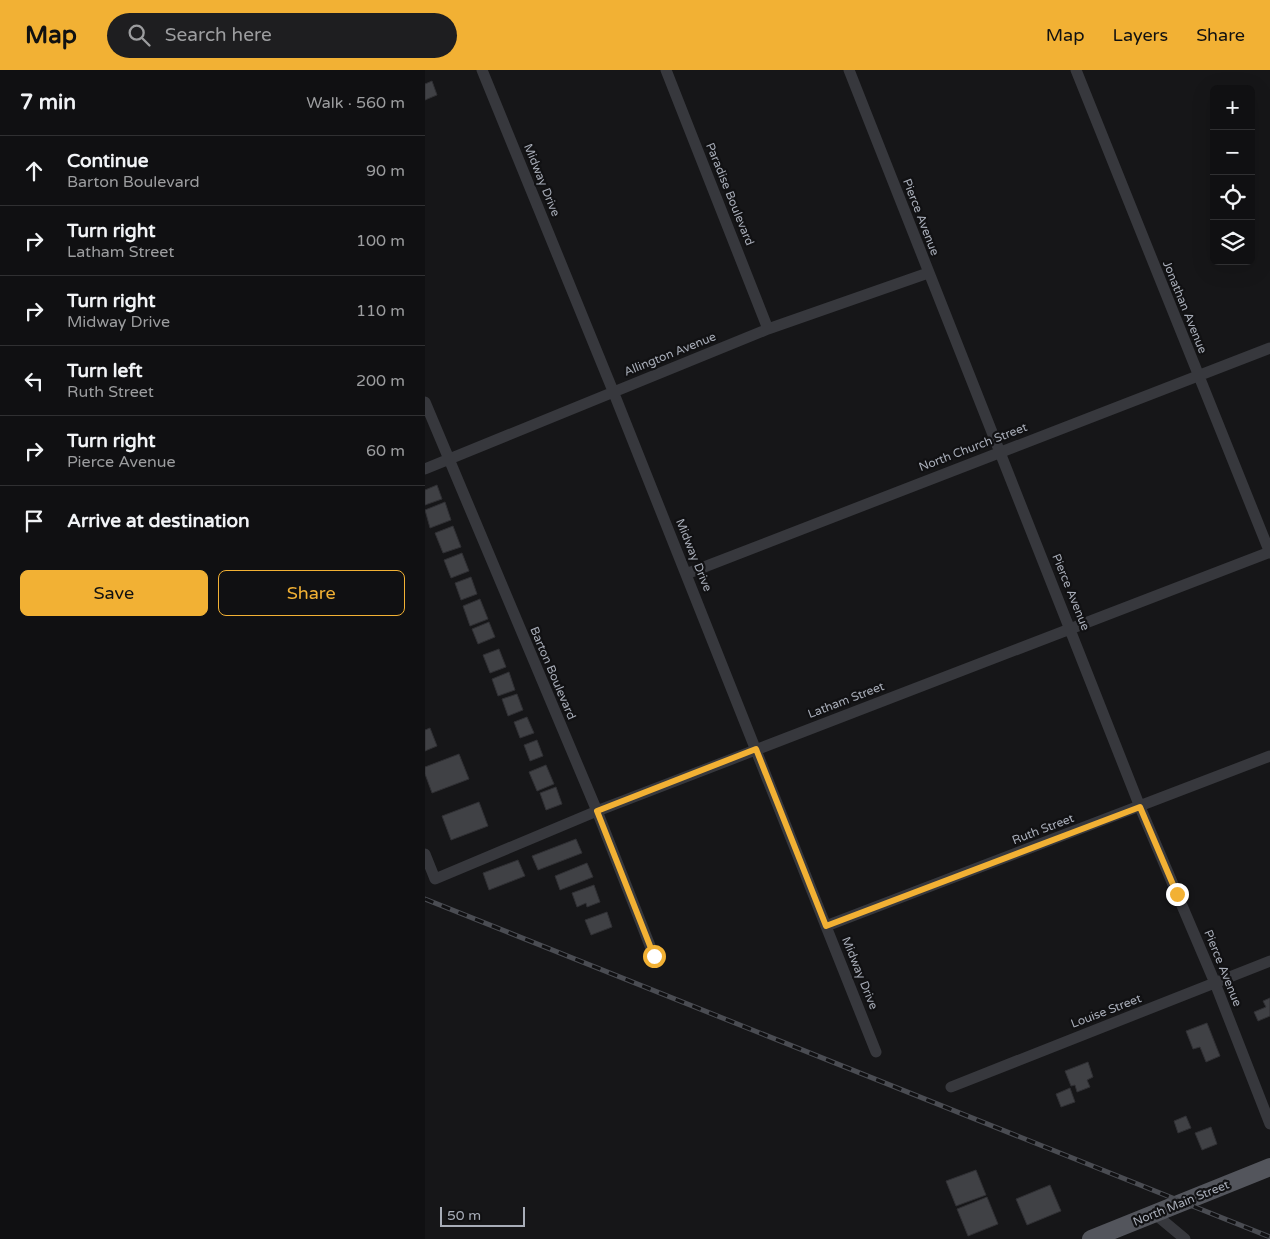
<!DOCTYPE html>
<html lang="en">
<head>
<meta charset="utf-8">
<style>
	:root { --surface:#101012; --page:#1e1e20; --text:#f1f3f6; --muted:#9c9d9f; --line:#303032; --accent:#f2b134 }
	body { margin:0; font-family:"Varela Round",sans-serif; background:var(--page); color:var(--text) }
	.controls { position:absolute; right:15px; top:15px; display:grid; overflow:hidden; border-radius:8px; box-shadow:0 5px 20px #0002 }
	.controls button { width:45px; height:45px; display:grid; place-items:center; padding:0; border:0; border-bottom:1px solid var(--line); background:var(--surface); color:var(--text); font:25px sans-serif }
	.scale { position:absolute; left:15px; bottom:12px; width:85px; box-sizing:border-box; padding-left:5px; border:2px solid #a8adb8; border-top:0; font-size:14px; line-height:18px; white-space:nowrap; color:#a8adb8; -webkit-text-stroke:4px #111113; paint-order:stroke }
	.stop { position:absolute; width:15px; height:15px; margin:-11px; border:4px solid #f2b134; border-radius:50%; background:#fff }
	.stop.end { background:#f2b134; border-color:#fff; box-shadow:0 1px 5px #0008 }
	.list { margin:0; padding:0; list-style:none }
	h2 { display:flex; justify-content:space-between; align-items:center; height:65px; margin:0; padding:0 20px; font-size:21px }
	h2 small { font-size:16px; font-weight:400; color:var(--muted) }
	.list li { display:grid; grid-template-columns:32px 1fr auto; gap:15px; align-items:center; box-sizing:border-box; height:70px; padding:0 20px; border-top:1px solid var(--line) }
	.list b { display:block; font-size:19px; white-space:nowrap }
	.list p { margin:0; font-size:16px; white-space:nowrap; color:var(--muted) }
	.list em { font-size:16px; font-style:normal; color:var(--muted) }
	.actions { display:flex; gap:10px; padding:15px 20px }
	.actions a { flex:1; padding:11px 0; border:1px solid var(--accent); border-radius:8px; text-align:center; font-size:18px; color:var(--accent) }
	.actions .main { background:var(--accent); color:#111 }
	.icon { flex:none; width:28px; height:28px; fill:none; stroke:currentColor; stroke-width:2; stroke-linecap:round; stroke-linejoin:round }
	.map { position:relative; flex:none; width:845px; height:1169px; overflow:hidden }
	header { display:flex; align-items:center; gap:30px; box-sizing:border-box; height:70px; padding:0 25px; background:var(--accent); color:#111 }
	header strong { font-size:24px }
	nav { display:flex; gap:28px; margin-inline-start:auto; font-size:18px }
	.search { width:350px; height:45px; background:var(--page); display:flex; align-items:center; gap:12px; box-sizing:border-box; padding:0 18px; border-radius:28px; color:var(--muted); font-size:19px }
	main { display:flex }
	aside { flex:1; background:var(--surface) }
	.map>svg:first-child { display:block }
	.building { fill:#404145; stroke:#303034 }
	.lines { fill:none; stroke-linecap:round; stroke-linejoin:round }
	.street { stroke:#37383d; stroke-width:11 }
	.primary { stroke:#53555c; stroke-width:18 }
	.rail-casing { stroke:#4a4c52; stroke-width:5 }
	.rail { stroke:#111113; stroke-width:3; stroke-dasharray:9; stroke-linecap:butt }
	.route { stroke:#f2b134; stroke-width:6 }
	.labels { text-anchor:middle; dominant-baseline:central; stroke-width:4.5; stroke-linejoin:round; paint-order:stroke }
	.street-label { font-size:12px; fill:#a8adb8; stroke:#111113 }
</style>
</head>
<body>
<header>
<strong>Map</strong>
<div class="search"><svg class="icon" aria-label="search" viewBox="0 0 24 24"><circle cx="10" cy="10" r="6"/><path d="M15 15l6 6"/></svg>Search here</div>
<nav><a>Map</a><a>Layers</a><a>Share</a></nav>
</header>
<main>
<aside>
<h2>7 min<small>Walk · 560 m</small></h2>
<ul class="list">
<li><svg class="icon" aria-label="ahead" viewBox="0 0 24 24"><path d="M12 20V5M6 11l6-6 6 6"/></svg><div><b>Continue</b><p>Barton Boulevard</p></div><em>90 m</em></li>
<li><svg class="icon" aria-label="right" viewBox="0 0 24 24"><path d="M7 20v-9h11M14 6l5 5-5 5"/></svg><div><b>Turn right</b><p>Latham Street</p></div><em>100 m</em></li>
<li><svg class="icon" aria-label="right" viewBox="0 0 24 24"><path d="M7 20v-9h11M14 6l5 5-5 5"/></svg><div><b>Turn right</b><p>Midway Drive</p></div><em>110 m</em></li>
<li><svg class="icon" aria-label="left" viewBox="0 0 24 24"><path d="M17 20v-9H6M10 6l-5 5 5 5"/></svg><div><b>Turn left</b><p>Ruth Street</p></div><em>200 m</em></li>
<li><svg class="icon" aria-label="right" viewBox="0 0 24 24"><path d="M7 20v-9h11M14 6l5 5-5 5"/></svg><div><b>Turn right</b><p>Pierce Avenue</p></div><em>60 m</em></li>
<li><svg class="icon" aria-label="arrive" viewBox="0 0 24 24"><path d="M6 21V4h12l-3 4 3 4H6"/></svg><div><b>Arrive at destination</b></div></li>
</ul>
<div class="actions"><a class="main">Save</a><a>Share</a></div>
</aside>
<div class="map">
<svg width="845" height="1169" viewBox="0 0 845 1169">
	<rect width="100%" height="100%" fill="#161618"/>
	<path class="building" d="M 7,11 L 12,25 L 0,30 L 0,14 Z
		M 12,415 L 17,429 L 0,435 L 0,420 Z
		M 20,432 L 26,450 L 5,458 L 0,440 Z
		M 28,456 L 36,477 L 18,483 L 10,463 Z
		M 37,483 L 44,501 L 26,508 L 19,490 Z
		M 46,507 L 52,524 L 36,530 L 30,513 Z
		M 55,529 L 63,549 L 45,556 L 38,536 Z
		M 64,552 L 70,567 L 53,574 L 47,559 Z
		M 74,579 L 81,597 L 65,603 L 58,585 Z
		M 84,602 L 90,620 L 73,626 L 67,609 Z
		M 92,624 L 98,640 L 83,646 L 77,629 Z
		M 102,647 L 109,663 L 95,668 L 89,652 Z
		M 5,658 L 12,676 L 0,681 L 0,660 Z
		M 112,670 L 118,686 L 105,691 L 99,675 Z
		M 34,684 L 44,709 L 7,723 L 0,704 L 0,697 Z
		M 121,695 L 129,714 L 112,721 L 104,702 Z
		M 131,717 L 137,734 L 121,740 L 115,723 Z
		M 54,732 L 63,756 L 26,770 L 17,746 Z
		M 151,769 L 157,783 L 113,800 L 107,786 Z
		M 93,790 L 100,806 L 64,820 L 58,803 Z
		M 162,793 L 168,807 L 135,820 L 130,806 Z
		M 169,815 L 175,832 L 162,837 L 161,833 L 152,837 L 147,823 Z
		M 182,842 L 187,857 L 166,865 L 160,850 Z
		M 845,928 L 845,946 L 833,951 L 829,942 L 841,937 L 838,931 Z
		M 782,953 L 795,986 L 781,992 L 775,977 L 768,979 L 761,961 Z
		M 663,992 L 668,1007 L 662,1010 L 665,1017 L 652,1022 L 650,1015 L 646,1016 L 640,1001 Z
		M 645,1018 L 650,1032 L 636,1037 L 631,1024 Z
		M 761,1046 L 766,1058 L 753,1063 L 749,1051 Z
		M 786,1057 L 792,1074 L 777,1080 L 770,1063 Z
		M 551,1100 L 561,1125 L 531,1136 L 521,1111 Z
		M 625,1115 L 636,1141 L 602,1155 L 591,1129 Z
		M 562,1127 L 573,1154 L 543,1166 L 532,1139 Z"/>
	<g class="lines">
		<path class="street" d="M 57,0 L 188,321 L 451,982
			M 241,0 L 343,259
			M 424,0 L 715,737 L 790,913 L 845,1054
			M 651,0 L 845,483
			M 0,332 L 172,741 L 229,886
			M 0,399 L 343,259 L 503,203
			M 261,504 L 845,278
			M 0,784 L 10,809 L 172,741 L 845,482
			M 401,856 L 845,686
			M 526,1017 L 845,891
			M 730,1144 L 760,1169"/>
		<path class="primary" d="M 666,1169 L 845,1097"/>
		<g class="rail-casing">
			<path id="rail" d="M 0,829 L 845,1167"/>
		</g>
		<use href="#rail" class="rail"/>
	</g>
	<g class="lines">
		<path class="route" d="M 229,886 L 172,741 L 331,679 L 401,856 L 715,737 L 752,824"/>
	</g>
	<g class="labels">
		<g class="street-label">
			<text transform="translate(117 110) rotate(68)">Midway Drive</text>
			<text transform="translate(305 124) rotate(68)">Paradise Boulevard</text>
			<text transform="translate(496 147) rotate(69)">Pierce Avenue</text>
			<text transform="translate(760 237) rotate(68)">Jonathan Avenue</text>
			<text transform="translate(245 284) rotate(-22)">Allington Avenue</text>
			<text transform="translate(548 377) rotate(-21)">North Church Street</text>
			<text transform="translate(269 485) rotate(68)">Midway Drive</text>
			<text transform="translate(646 522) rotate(68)">Pierce Avenue</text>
			<text transform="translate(128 603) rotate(67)">Barton Boulevard</text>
			<text transform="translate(421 630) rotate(-21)">Latham Street</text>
			<text transform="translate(618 759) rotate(-21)">Ruth Street</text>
			<text transform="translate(798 898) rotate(68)">Pierce Avenue</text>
			<text transform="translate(435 903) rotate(68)">Midway Drive</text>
			<text transform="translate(681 941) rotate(-21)">Louise Street</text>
			<text transform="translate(756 1133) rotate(-22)">North Main Street</text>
		</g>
	</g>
</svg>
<div class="controls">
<button>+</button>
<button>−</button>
<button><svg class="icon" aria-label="locate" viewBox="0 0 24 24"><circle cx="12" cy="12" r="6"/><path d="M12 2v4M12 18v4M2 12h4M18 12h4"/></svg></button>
<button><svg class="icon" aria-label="layers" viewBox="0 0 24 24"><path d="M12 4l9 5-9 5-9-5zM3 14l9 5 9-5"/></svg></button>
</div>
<div class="scale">50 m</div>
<div class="stop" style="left:229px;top:886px"></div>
<div class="stop end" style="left:752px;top:824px"></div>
</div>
</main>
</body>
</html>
